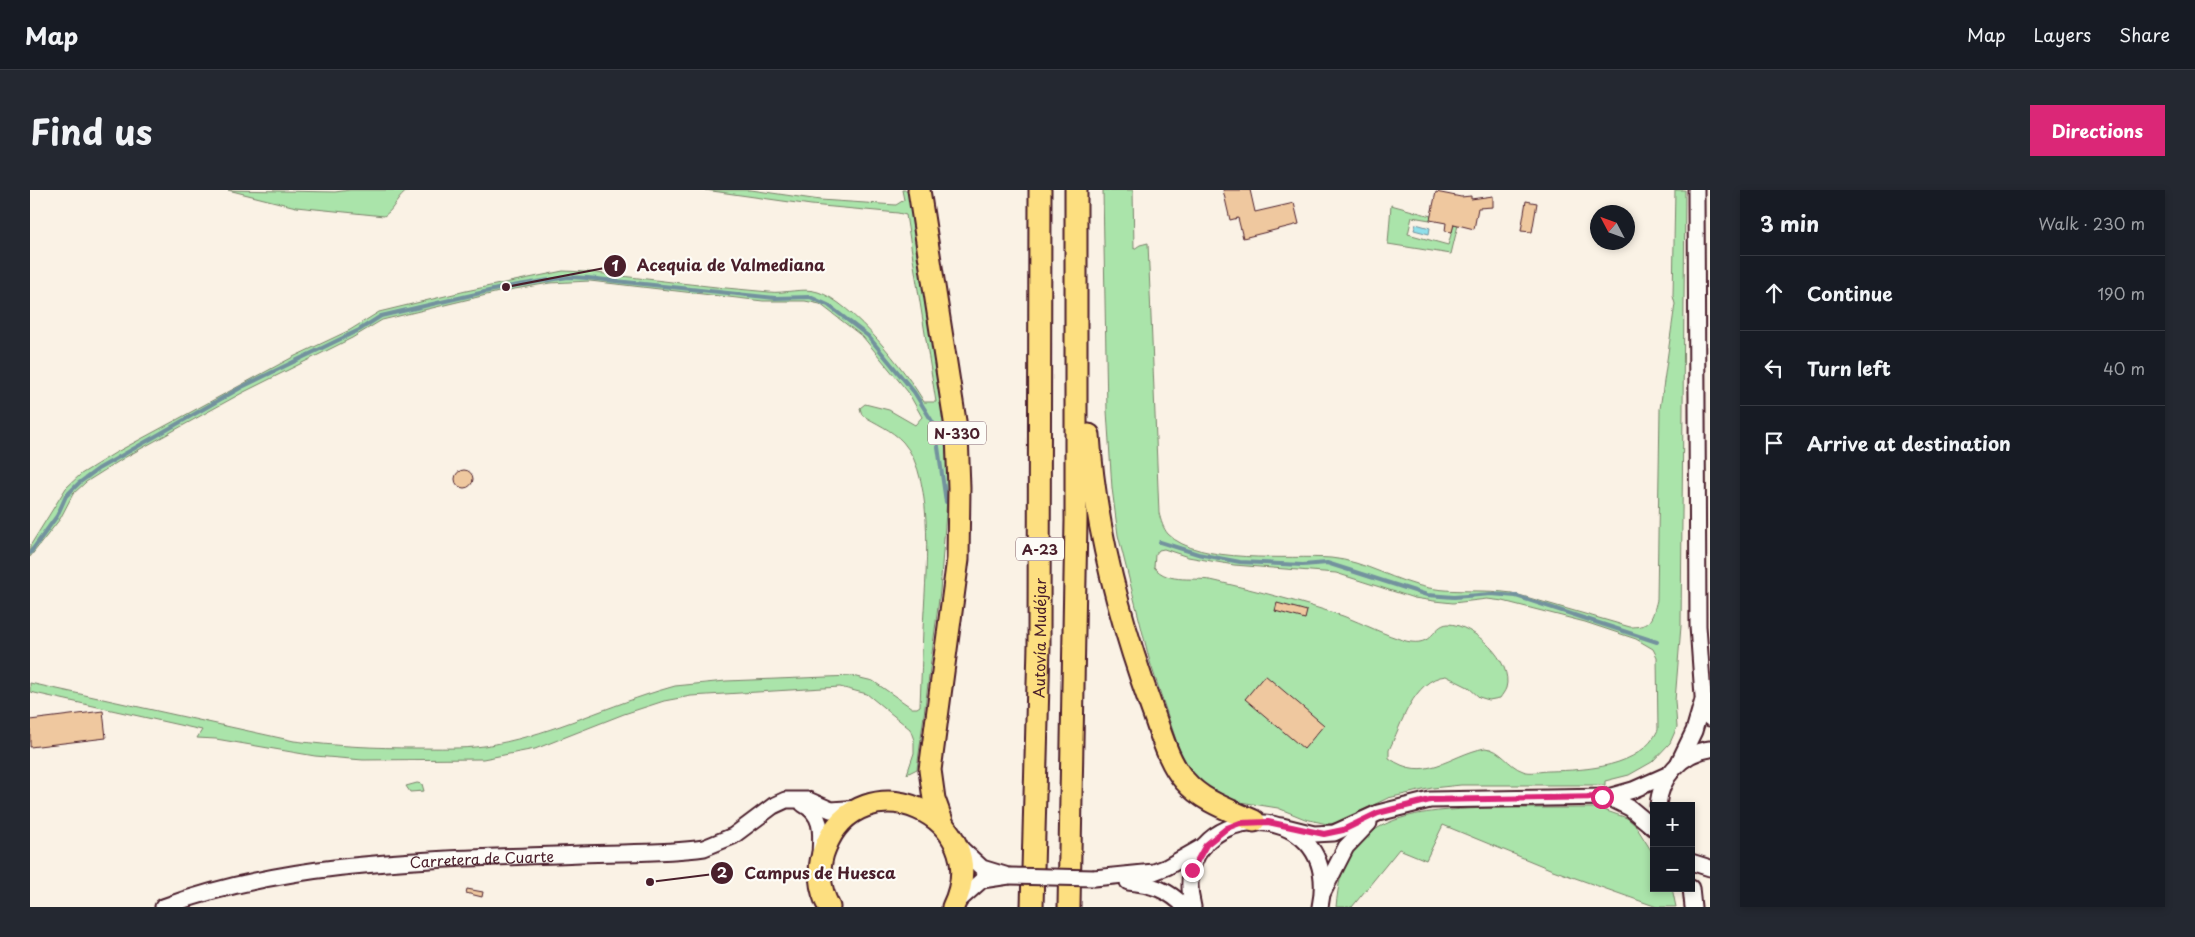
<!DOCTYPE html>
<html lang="en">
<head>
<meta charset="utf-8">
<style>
	:root { --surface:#171b24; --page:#242831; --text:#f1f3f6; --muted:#9ea1a6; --line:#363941; --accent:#db2777 }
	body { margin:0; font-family:"Playpen Sans",sans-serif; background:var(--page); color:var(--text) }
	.controls { position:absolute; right:15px; bottom:15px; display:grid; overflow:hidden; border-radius:0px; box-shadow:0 2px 8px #0003 }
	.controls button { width:45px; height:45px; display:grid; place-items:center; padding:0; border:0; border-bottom:1px solid var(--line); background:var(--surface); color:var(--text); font:25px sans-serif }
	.compass { position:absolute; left:1560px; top:15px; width:45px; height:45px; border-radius:50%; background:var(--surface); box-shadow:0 2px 8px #0003; rotate:311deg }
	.stop { position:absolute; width:15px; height:15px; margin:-11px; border:4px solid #db2777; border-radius:50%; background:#fff }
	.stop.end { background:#db2777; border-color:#fff; box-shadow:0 1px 5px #0008 }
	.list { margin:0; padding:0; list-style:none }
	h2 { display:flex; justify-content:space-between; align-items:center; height:65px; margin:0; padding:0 20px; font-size:21px }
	h2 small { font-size:16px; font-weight:400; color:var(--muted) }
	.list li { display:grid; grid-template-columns:32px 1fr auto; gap:15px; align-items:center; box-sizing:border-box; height:75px; padding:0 20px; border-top:1px solid var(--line) }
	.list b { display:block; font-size:19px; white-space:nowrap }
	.list em { font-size:16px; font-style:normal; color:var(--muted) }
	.icon { flex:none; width:28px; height:28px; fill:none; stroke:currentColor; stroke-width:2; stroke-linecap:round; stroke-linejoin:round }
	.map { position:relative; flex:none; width:1680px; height:717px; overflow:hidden; border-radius:0px }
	header { display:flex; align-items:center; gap:30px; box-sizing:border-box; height:70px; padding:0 25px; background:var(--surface); border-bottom:1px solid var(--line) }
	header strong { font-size:24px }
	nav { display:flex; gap:28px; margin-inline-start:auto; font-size:18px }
	.intro { display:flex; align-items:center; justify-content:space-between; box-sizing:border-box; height:120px; padding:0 30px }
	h1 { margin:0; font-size:35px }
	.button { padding:12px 22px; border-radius:0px; background:var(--accent); color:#fff; font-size:18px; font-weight:700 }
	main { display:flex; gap:30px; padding:0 30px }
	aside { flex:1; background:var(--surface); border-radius:0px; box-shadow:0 2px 8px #0003 }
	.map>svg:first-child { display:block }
	.green { fill:#aae4aa; stroke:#7a826a; fill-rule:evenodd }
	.water { fill:#8fdfea; stroke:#73929e }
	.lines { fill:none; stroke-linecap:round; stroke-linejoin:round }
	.stream { stroke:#73929e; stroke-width:4 }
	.building { fill:#efc89f; stroke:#4a1f2b }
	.minor-casing { stroke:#4a1f2b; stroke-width:19 }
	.highway-casing { stroke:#4a1f2b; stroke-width:25 }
	.minor { stroke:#fdfcf7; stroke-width:15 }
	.highway { stroke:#fddf80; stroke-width:21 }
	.minor-bridge-casing { stroke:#4a1f2b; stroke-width:19; stroke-linecap:butt }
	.minor-bridge { stroke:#fdfcf7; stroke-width:15 }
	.route { stroke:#db2777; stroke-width:6 }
	.labels { text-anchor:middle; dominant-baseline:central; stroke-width:4.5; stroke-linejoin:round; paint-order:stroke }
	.shield { fill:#fdfcf7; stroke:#806168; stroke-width:1 }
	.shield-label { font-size:14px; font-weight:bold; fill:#4a1f2b }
	.street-label { font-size:15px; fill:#4a1f2b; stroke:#fdfcf7 }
	.leader { fill:none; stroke:#4a1f2b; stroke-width:2 }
	.callout-dot { fill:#4a1f2b; stroke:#fdfcf7; stroke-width:2 }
	.mark-label { font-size:15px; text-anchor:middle; font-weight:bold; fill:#fff }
	.callout-label { font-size:16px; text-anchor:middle; font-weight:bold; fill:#4a1f2b; stroke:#fdfcf7; stroke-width:4.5; stroke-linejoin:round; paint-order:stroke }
</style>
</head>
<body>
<header>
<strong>Map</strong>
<nav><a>Map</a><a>Layers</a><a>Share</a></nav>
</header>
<div class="intro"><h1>Find us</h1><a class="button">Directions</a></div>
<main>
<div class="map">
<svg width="1680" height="717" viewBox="0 0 1680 717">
	<rect width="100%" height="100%" fill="#faf2e5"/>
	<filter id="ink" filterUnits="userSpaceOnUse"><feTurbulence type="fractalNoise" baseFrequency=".02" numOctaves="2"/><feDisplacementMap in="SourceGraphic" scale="10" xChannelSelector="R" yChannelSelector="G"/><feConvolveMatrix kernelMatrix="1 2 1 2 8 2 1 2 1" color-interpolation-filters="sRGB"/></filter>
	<g filter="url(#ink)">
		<path class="green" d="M 198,0 L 305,2 L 320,0 L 379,0 C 367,6 365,19 354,26 L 266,17 Z
			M 675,0 L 721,0 L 790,10 L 866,15 L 874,10 L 872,0 L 880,0 L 913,219 L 918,296 L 910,401 L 887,579 L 877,584 L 884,563 L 884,550 L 880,539 L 837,504 L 810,497 L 661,506 L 634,511 L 594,524 L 505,559 L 453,569 L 333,570 L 285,566 L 186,549 L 167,548 L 172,540 L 0,502 L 0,493 L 264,551 C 305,556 345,558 386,558 C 409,558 431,559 454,556 C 514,547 570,519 628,501 L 645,496 L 696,491 L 822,486 L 843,491 L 882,518 L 887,518 L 890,516 C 891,490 892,465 893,439 C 895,391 907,290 873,252 C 862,240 845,233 832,225 L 830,218 L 835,214 L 859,220 L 885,235 L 892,227 L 878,202 L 833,147 L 790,114 L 775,111 L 733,111 L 560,91 L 520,93 L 473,101 L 352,130 L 322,148 L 212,203 L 94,268 L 56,292 L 43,304 L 30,329 L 0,367 L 0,356 L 36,298 L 51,284 L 85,263 L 263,167 L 320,140 L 349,122 L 436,101 L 533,81 L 558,82 C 618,89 678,97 739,102 C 754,104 773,97 788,102 C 822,112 877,182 894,212 L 906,212 L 876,25 L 868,23 L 781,15 Z
			M 1073,0 L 1103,0 L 1104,59 L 1110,55 L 1118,53 L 1129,323 C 1131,331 1133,338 1138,344 C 1168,375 1260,365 1301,368 C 1335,371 1366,392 1399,398 C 1426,403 1455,399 1482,403 L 1600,437 C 1621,437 1622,429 1627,410 L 1630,219 L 1645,114 L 1643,106 L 1645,0 L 1655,0 L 1651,436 L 1645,511 L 1647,537 L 1640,553 L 1622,572 L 1599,585 L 1575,591 L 1575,595 L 1431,595 L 1402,598 L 1358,608 L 1306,633 L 1297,634 L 1275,629 L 1248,618 L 1204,611 L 1177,598 L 1166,588 L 1150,562 L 1120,472 L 1088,345 L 1082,298 L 1077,221 ZM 1134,359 L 1158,367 L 1204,375 L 1306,383 L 1384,408 L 1404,411 L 1423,413 L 1457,409 L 1473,411 L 1555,432 L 1606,449 L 1623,459 L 1627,467 L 1628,540 C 1610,578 1556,580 1519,581 C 1512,581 1500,584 1493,581 C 1478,576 1471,559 1455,558 C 1419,565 1395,594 1359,568 L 1359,560 C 1371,536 1383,489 1416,486 L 1438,497 L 1449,507 L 1459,510 L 1470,508 C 1472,505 1475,501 1476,498 C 1484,472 1443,434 1418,434 C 1402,435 1404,458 1376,451 C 1355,445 1334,434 1313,426 C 1271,412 1228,401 1185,391 C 1166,386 1138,395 1124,377 L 1125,365 L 1129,360 Z
			M 1361,15 L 1401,26 L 1400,30 L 1382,27 L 1378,44 L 1418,55 L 1424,34 L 1428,35 L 1421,64 L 1358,54 Z
			M 387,593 L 392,594 L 394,601 L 380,602 L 376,596 Z
			M 1457,618 L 1568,618 L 1597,628 L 1605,635 L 1624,665 L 1624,698 L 1642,698 L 1646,717 L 1627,717 L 1520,679 L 1413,635 L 1396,670 L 1369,659 L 1322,717 L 1306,717 C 1307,707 1308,697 1311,686 C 1331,620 1400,621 1457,618 Z"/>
		<path class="water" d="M 1386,34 L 1400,38 L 1399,44 L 1384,40 Z"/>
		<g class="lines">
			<path class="stream" d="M 1130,352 L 1168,364 L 1210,372 L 1273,375 L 1297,373 L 1397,405 L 1424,407 L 1461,404 L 1486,406 L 1627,452
				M 0,363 L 27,326 L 36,306 L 49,293 L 68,279 L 212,197 L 329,140 L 351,126 L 476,97 L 538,87 L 558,88 L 745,108 L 780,107 L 798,115 L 838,146 L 884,202 L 905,236 L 916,312"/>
		</g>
		<path class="building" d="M 1193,0 L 1220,0 L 1225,22 L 1264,13 L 1269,34 L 1213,48 L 1208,28 L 1200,30 Z
			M 1406,2 L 1431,7 L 1441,6 L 1441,9 L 1463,6 L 1463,17 L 1448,18 L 1444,39 L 1424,34 L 1422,42 L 1415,41 L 1416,33 L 1400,30 Z
			M 1496,11 L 1507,13 L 1502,42 L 1491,41 Z
			M425 289a9 9 0 1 1 18 0a9 9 0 1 1-18 0Z
			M 1247,413 L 1277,421 L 1275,429 L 1245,421 Z
			M 1235,485 L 1294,535 L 1274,559 L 1215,509 Z
			M 73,521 L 76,548 L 0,557 L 0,530 Z
			M 437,699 L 453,702 L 452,707 L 436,703 Z"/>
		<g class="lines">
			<g class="minor-casing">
				<g id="minor">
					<path d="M 1666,0 L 1668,436 L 1673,506 L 1680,528"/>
					<path d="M 1649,572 L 1664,541 L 1673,510"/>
					<path d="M 1578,607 L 1600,618 L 1624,638"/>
					<path d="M 773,614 C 794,625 791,644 790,665"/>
					<path d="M 1628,616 C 1630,587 1652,563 1680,559"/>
					<path d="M 1252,636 L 1284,644 L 1304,643 L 1348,623 L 1400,610 L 1578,607 L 1603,600 L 1639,584"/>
					<path d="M 925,653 L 952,678 L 975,685"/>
					<path d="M 1661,672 L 1680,678"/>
					<path d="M 1064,688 L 1124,682 L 1137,677 L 1174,656"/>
					<path d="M 1098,692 C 1121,694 1139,700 1155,717"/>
					<path d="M 1661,698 L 1663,717"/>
					<path d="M 1293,702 L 1316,657 L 1339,633"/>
					<path d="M 925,714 L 952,690 L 979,686"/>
					<path id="s1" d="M 133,717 C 267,668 408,670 550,664 C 591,662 634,664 674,658 L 703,646 L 743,616 L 756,610 L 778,610 L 801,620 L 830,618"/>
					<path d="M 1163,717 C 1135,609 1314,600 1290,717"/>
				</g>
			</g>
			<g class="highway-casing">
				<g id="highway">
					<path d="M 889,0 L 927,244 L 929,298 L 928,369 L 900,580 L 904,609 L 913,634"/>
					<path d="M 1059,245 C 1065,339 1090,431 1122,519 C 1131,543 1138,572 1155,591 C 1173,612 1200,620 1224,631"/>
					<path d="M 799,717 C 789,699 787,677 795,658 C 830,567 967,625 923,717"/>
					<path id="s2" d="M 1002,717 L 1009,455 L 1010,0"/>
					<path d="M 1039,717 L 1046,331 L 1046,0"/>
				</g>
			</g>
			<use href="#minor" class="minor"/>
			<use href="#highway" class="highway"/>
			<g class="minor-bridge-casing">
				<path id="minor-bridge" d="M 979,686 L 1064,688"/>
			</g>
			<use href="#minor-bridge" class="minor-bridge"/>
		</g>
	</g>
	<g class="lines" filter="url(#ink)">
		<path class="route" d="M 1162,680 L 1176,655 L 1197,638 L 1210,633 L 1238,632 L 1294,644 L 1313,640 L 1348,623 L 1400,610 L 1572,607"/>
	</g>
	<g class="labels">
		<g class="shield">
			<rect x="898" y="231.5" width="58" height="23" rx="4"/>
			<rect x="986" y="347.5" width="48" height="23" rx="4"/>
		</g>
		<g class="shield-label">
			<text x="927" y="243">N-330</text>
			<text x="1010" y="359">A-23</text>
		</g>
		<g class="street-label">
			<text stroke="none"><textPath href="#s2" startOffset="269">Autovía Mudéjar</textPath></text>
			<text stroke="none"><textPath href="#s1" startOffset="324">Carretera de Cuarte</textPath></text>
		</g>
	</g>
	<path class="leader" d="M476 97L585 76M620 692L692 683"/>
	<g class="callout-dot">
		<circle cx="476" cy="97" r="5"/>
		<circle cx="620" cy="692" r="5"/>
		<circle cx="585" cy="76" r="12"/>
		<circle cx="692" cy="683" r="12"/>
	</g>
	<g class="mark-label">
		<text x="585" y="81">1</text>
		<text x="692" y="688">2</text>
	</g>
	<g class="callout-label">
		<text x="701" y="81">Acequia de Valmediana</text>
		<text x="790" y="689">Campus de Huesca</text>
	</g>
</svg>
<div class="controls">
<button>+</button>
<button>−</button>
</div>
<svg class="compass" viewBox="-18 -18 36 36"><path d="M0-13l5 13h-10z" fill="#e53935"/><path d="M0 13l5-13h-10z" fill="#9ea1a6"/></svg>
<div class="stop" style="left:1572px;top:607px"></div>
<div class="stop end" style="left:1162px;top:680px"></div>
</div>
<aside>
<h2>3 min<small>Walk · 230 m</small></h2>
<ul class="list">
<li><svg class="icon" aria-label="ahead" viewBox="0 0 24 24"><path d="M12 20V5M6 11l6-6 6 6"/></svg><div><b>Continue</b></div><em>190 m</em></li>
<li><svg class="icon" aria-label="left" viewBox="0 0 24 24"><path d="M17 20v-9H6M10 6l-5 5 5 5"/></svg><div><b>Turn left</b></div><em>40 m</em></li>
<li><svg class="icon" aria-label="arrive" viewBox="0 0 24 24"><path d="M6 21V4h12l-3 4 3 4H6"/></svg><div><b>Arrive at destination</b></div></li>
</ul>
</aside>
</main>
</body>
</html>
